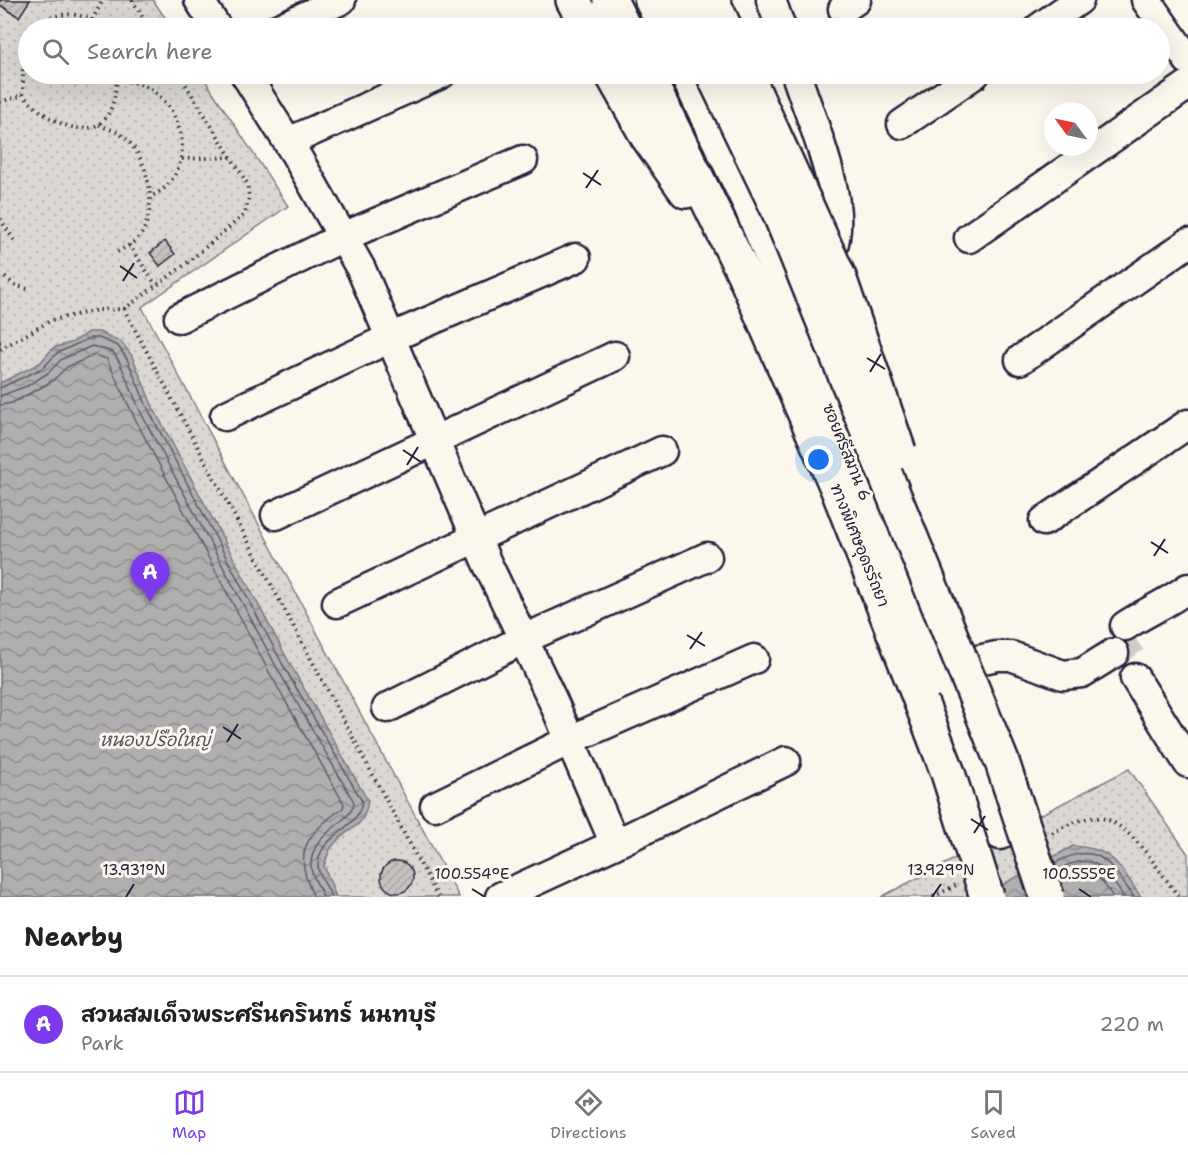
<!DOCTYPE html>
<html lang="en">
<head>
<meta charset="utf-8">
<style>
	:root { --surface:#fff; --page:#f2f2f2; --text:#222; --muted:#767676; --line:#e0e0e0; --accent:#7c3aed }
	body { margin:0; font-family:"Shantell Sans","Playpen Sans Thai",sans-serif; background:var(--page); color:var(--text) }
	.compass { position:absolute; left:1044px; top:102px; width:54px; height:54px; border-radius:50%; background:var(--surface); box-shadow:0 6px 24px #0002; rotate:303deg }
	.you { position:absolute; left:819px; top:460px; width:21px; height:21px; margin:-15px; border:4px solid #fff; border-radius:50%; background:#1a73e8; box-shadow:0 0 0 9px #1a73e833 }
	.badge { display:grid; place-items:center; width:39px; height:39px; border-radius:50%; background:var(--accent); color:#fff; font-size:20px; font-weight:700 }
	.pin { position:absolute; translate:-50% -50px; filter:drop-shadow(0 2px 3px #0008) }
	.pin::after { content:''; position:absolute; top:32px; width:21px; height:18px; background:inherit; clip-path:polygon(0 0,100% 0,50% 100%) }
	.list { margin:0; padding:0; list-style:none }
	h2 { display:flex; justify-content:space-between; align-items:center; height:78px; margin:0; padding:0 24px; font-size:26px }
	h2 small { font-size:20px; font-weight:400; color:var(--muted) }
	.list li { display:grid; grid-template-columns:39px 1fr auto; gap:18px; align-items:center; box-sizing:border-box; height:96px; padding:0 24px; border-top:2px solid var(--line) }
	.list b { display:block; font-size:22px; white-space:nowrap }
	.list p { margin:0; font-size:20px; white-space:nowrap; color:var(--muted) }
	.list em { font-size:20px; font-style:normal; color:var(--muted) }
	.icon { flex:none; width:33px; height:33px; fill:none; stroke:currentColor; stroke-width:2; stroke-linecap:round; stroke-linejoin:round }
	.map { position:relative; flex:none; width:1188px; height:897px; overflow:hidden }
	.search { position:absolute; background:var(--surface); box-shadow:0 6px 24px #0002; left:18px; right:18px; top:18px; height:66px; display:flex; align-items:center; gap:15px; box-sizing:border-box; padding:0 21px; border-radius:33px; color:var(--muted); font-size:22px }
	.sheet { height:174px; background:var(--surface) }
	nav { display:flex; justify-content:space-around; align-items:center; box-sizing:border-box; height:84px; border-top:2px solid var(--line); background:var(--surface); font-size:16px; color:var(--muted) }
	nav a { display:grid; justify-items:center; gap:3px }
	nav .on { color:var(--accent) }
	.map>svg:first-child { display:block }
	.park { fill:url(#park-dots); stroke:#7e7d87; stroke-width:1.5 }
	.water { fill:url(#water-waves); stroke:#787681; stroke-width:1.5 }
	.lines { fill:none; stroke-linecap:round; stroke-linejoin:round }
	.shore { stroke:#5b5a6a; stroke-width:1.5 }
	.building { fill:url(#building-hatch); stroke:#22223b; stroke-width:1.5 }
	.minor-tunnel { stroke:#d0ccc9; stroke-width:28; stroke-dasharray:28 14; stroke-linecap:butt }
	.minor-casing { stroke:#22223b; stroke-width:33 }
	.highway-casing { stroke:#22223b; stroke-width:38 }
	.path { stroke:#22223b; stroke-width:4; stroke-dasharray:1.5 4.5; stroke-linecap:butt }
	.minor { stroke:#fbf7ec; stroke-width:28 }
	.highway { stroke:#fbf7ec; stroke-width:33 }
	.highway-bridge-casing { stroke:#22223b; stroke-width:38; stroke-linecap:butt }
	.highway-bridge { stroke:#fbf7ec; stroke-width:33 }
	.ticks { fill:none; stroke:#22223b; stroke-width:2 }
	.labels { text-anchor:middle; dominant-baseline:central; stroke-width:6; stroke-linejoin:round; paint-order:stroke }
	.street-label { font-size:16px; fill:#22223b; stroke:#fbf7ec }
	.water-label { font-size:18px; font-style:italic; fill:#545364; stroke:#fbf7ec }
	.ticks-label { font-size:15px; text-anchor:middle; fill:#22223b; stroke:#fbf7ec; stroke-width:6; stroke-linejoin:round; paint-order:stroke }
</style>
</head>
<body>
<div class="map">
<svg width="1188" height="897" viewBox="0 0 1188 897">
	<defs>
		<pattern id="park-dots" width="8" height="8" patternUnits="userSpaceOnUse" patternTransform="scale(1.5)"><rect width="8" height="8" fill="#dbd8d3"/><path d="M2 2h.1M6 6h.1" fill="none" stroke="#bcb9b6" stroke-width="1.8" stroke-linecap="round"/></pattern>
		<pattern id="water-waves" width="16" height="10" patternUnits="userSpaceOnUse" patternTransform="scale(1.5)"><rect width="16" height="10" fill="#b1aeb0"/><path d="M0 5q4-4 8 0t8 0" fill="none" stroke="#908d90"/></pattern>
		<pattern id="building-hatch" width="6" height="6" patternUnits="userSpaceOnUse" patternTransform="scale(1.5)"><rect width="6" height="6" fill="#c6c2c0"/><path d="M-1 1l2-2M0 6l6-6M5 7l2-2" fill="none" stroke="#aaa6a6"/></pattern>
	</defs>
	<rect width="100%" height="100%" fill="#fbf7ec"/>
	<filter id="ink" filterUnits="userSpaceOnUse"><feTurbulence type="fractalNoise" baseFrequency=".0167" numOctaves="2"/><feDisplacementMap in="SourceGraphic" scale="12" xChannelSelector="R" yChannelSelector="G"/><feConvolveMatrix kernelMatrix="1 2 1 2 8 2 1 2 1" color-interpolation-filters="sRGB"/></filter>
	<g filter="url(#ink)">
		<path class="park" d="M 0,0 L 153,0 L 172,28 L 28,28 L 28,74 L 201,74 L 288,206 L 142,307 L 459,897 L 0,897 Z
			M 1129,769 L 1188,854 L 1188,897 L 881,897 Z"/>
		<path class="water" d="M 89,332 L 99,332 L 121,341 L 132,356 L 153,407 L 289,662 L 368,801 C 364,832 346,826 331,848 C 328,853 326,860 324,866 L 336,897 L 0,897 L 0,383 L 40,363 L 53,348 L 73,342 Z
			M 1073,846 C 1114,848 1119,866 1141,897 L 980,897 Z"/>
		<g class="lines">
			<path class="shore" d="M 0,388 L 43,368 L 57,353 L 90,338 L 99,338 L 118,346 L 127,359 L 148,409 L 283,665 L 362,801 C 360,830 318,834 318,866 C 318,877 329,887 331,897
				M 0,396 L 27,386 L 48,373 L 62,359 L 92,346 L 113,352 L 120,363 L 141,413 L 277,668 L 354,802 C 353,823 310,832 311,866 C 311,877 320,887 323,897
				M 0,405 L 12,403 L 51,382 L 67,367 L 95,355 L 107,359 L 134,417 L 269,672 L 344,804 L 343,808 C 305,834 292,854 314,897
				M 1055,863 C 1099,839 1109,863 1134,897
				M 1057,870 C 1095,850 1103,867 1124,897
				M 1060,879 C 1091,862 1095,871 1113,897"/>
		</g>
		<path class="building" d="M 0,0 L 30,0 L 19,17 L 0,5 Z
			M 165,241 L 175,254 L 160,266 L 150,253 Z
			M381 877a16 16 0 1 1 32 0a16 16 0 1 1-32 0Z"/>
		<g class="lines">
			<path class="minor-tunnel" d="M 1114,653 L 1135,638"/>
			<g class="minor-casing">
				<path id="minor" d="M 199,0 L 217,28
					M 649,0 L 662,28
					M 771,0 L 781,28
					M 1146,0 L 1188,60
					M 843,9 L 856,0
					M 279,28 L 341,0
					M 1039,28 L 1079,0
					M 245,74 L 296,155 L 361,269 L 486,561 L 553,701 L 615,844 L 786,761
					M 684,74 L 749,208 L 782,287 L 1000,835
					M 796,74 C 811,121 849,202 832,250 C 831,256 825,261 822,266
					M 902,124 L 975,74
					M 288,142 L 441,74
					M 969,238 L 1188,85
					M 179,318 L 343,237 L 523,160
					M 1020,360 L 1188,243
					M 225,416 L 390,338 L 576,258
					M 276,515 L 615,356
					M 1044,521 L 1188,424
					M 337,603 L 662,451
					M 1125,626 C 1146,612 1168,603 1188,588
					M 941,668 L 997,656 L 1011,656 L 1063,675 L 1082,673 L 1114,653
					M 1135,678 L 1188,763
					M 387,708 L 524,639 L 707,557
					M 435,806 L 570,740 L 754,659
					M 500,897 L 615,844"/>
			</g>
			<g class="highway-casing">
				<path id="highway" d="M 573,0 L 588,28
					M 610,0 L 624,28
					M 677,0 L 691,28
					M 712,0 L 725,28
					M 612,74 L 647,136 L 686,191
					M 646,74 L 744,274 L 838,490 L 921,702"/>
			</g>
			<path class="path" d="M 132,0 L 150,28
				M 92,20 L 103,0
				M 36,28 C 52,12 72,11 92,20 L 96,28
				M 28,40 L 23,69 L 23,95 C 37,112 74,138 97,125 C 113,117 115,94 117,79 C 130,82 145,83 156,93 C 190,121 193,178 150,197
				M 0,102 L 23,95
				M 99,125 C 107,128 118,132 124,137 C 149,159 158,205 142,233 C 137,242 124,248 116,253
				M 182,159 L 231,157
				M 0,219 L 14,240
				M 129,245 L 156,285
				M 0,274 L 17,286 L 31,290
				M 124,309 L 186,264 L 245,214 L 249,197 L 247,183 L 179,74
				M 0,342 L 1,342
				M 0,349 L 52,320 L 98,310 L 124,309 L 438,897
				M 1052,833 C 1067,825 1084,816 1101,818 C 1131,823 1161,874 1179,897
				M 933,897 L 956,885"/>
			<use href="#minor" class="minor"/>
			<use href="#highway" class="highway"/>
			<g class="highway-bridge-casing">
				<path id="highway-bridge" d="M 713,74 L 777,207 L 1002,762 L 1047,897
					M 746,74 L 839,277 L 899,452
					M 921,702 L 948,773 L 987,897"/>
			</g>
			<use href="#highway-bridge" class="highway-bridge"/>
		</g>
	</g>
	<path class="ticks" d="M 583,173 L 601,185M 586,188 L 598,170M 120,266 L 137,278M 123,281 L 134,263M 867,358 L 885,369M 870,372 L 881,354M 403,450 L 421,462M 407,465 L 418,447M 1151,542 L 1168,553M 1154,556 L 1165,539M 687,635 L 705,646M 690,649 L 702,632M 223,727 L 241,739M 227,742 L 238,724M 971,819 L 988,830M 974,833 L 985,816M 472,889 L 485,897M 1079,889 L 1091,897M 126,897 L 134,884M 932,897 L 941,884"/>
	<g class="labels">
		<g class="street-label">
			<text transform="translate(847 452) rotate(68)">ซอยศรีสมาน 6</text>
			<text transform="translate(860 545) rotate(68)">ทางพิเศษอุดรรัถยา</text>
		</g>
		<g class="water-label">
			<text x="155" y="740">หนองปรือใหญ่</text>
		</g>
	</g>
	<g class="ticks-label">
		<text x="134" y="875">13.931°N</text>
		<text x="941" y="875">13.929°N</text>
		<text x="472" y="879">100.554°E</text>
		<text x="1079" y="879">100.555°E</text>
	</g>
</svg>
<svg class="compass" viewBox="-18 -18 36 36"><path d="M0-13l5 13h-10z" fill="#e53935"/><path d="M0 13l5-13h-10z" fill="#767676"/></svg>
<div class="you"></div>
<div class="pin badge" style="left:150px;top:602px">A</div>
<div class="search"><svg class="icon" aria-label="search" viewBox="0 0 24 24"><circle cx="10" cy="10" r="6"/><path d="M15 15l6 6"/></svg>Search here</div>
</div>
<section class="sheet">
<h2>Nearby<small></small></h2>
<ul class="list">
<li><span class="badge">A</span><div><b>สวนสมเด็จพระศรีนครินทร์ นนทบุรี</b><p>Park</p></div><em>220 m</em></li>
</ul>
</section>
<nav>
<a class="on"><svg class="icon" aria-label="map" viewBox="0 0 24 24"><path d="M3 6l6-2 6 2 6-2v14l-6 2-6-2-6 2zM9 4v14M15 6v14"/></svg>Map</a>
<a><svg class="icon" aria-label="directions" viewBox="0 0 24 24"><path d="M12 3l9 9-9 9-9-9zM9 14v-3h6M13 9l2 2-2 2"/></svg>Directions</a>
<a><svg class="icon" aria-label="saved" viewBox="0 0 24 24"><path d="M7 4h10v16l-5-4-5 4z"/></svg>Saved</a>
</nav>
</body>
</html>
